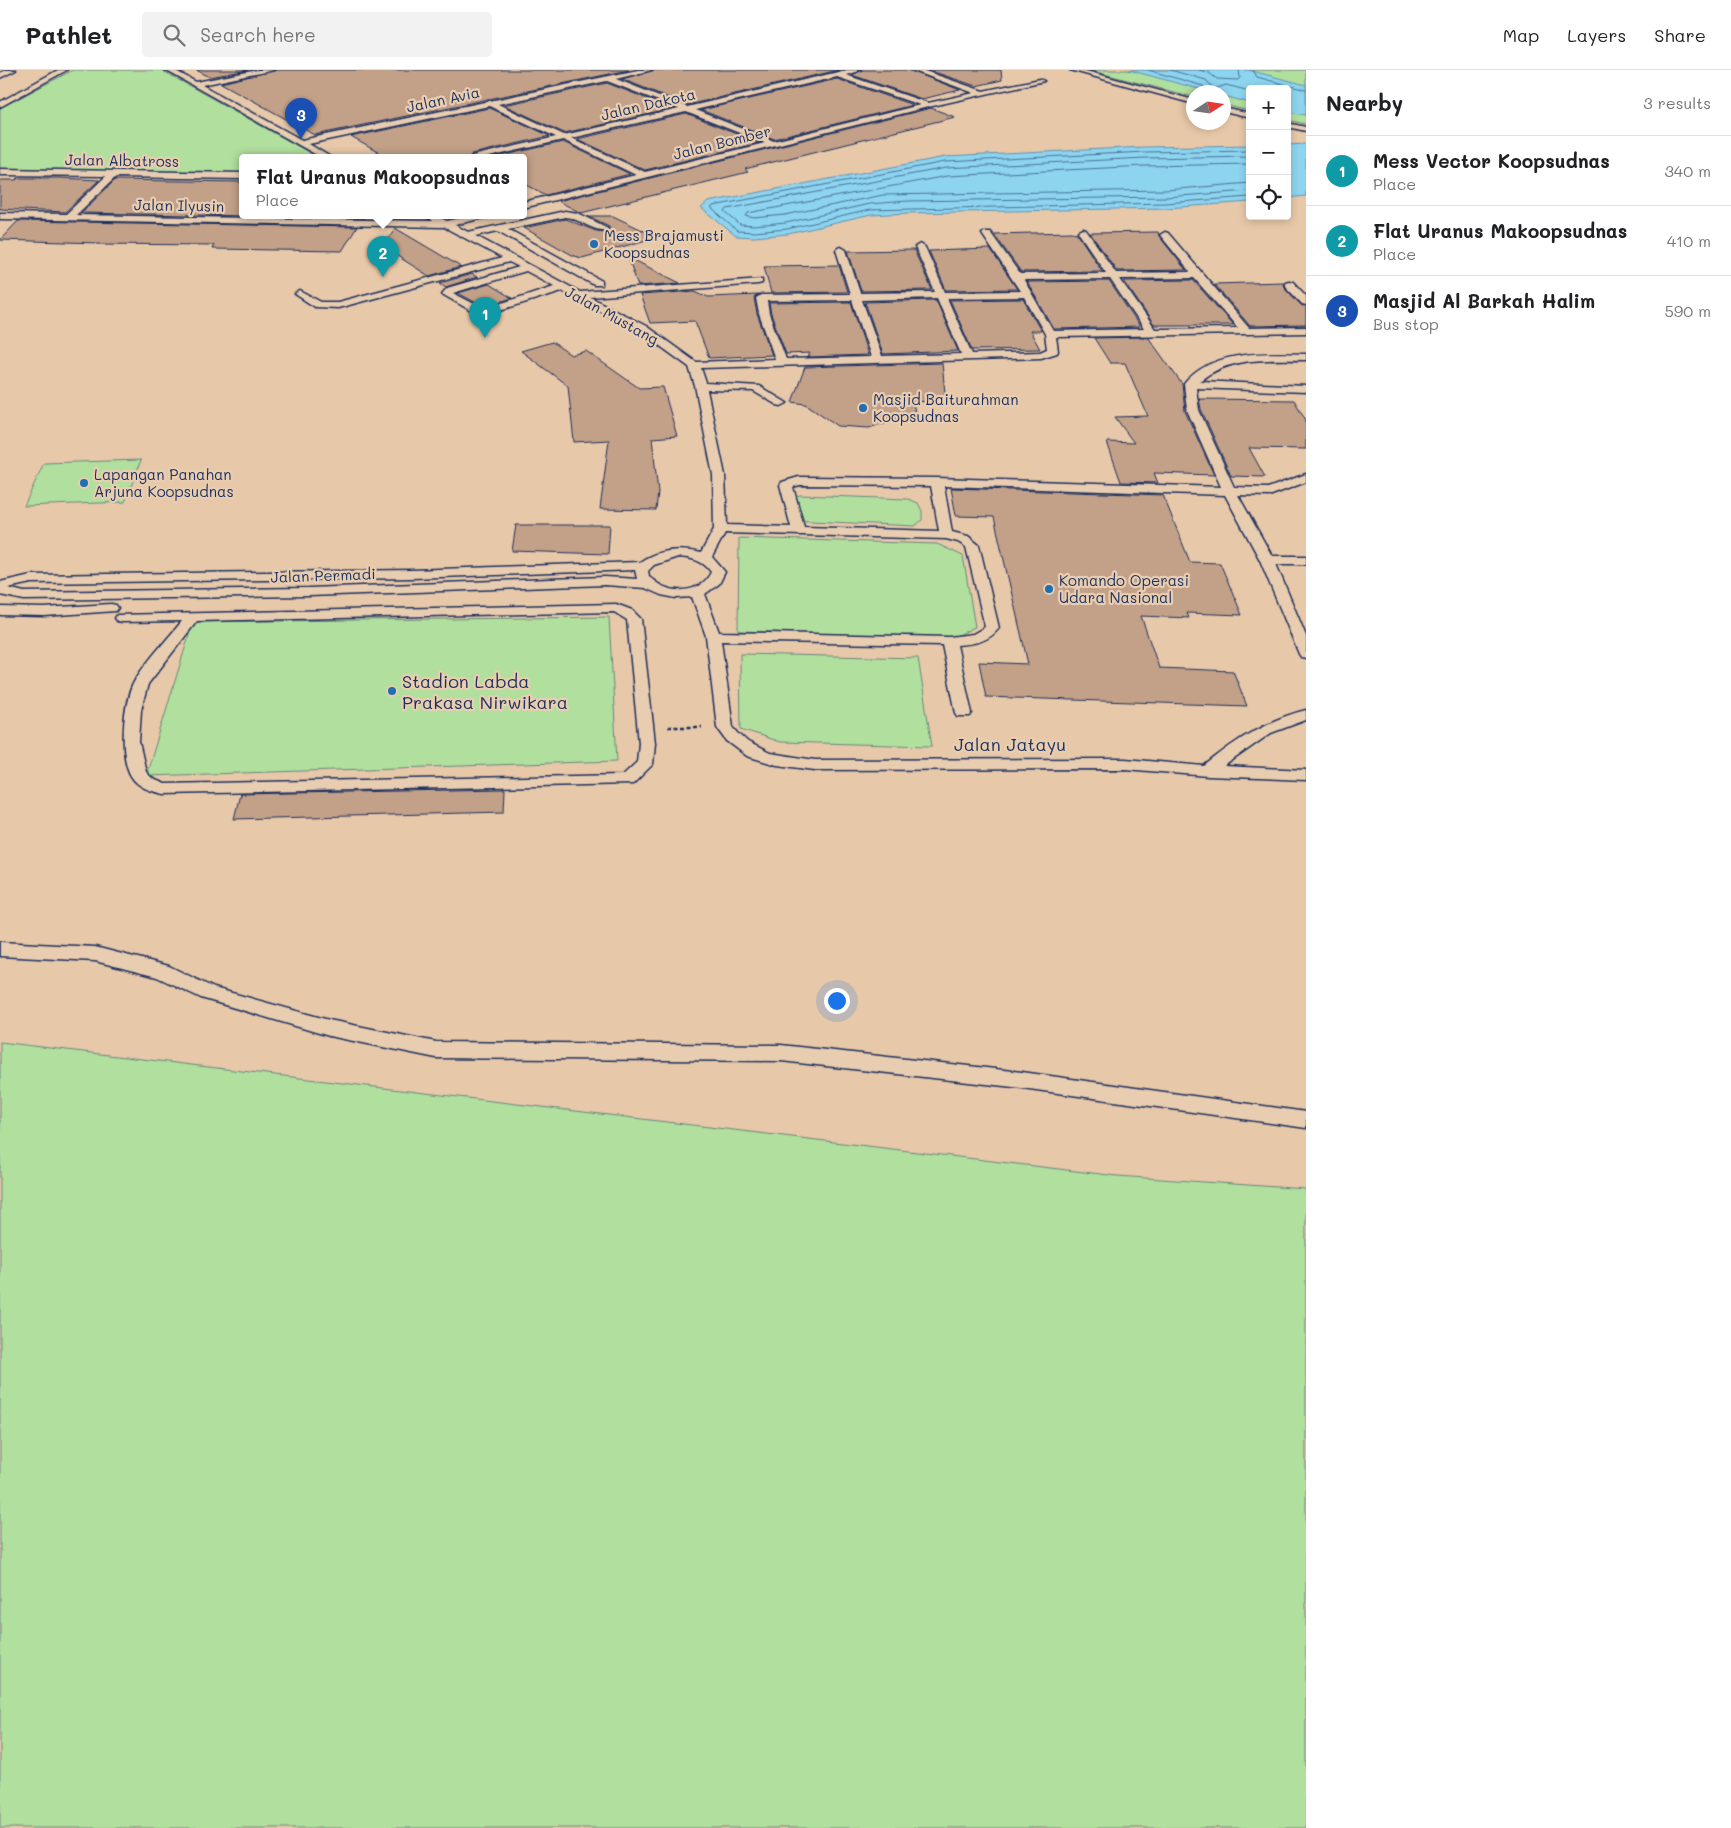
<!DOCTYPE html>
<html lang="en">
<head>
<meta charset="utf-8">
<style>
	:root { --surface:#fff; --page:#f2f2f2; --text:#202124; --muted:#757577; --line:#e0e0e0; --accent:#1a73e8 }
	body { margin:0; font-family:Mali,sans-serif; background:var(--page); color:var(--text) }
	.controls { position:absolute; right:15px; top:15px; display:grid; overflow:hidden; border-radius:5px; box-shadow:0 2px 8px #0003 }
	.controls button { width:45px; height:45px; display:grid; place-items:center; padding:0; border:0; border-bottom:1px solid var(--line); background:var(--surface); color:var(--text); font:25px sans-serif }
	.compass { position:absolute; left:1186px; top:15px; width:45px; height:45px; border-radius:50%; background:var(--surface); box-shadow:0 2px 8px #0003; rotate:78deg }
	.you { position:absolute; left:836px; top:930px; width:18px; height:18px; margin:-12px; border:4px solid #fff; border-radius:50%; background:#1a73e8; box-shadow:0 0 0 8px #1a73e833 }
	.badge { display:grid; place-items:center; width:32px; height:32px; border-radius:50%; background:var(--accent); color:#fff; font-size:16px; font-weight:700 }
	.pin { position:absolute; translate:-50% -41px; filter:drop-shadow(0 1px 2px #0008) }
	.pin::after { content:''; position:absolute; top:26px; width:18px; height:15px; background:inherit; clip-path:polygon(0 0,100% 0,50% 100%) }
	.popup { position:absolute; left:239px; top:84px; width:288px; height:65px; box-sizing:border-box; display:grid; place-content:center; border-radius:5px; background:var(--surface); filter:drop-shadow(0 1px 4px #0005); font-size:16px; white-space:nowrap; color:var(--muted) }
	.popup b { font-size:19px; color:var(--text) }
	.popup::after { content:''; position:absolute; left:50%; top:100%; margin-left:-10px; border:10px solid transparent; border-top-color:var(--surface) }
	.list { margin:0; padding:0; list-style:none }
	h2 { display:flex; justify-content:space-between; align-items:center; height:65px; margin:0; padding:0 20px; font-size:21px }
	h2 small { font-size:16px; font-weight:400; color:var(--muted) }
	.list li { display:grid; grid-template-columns:32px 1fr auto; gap:15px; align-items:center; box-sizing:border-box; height:70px; padding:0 20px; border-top:1px solid var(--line) }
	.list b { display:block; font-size:19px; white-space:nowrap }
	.list p { margin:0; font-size:16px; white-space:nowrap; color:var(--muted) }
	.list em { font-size:16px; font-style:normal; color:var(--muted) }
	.icon { flex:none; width:28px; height:28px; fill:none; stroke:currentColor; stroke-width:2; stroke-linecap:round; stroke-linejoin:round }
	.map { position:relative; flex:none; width:1306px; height:1758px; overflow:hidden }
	header { display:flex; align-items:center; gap:30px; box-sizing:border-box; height:70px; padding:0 25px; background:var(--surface); border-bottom:1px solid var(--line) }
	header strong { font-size:24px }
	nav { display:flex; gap:28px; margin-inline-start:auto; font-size:18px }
	.search { width:350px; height:45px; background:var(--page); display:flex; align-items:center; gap:12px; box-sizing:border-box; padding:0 18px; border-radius:5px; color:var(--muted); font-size:19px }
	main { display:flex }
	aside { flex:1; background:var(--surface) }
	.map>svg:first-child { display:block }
	.green { fill:#b1df9d; stroke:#66877e }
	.water { fill:#8dd4ef; stroke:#5f92b5 }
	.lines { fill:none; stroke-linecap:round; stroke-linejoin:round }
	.shore { stroke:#497198; stroke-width:1 }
	.building { fill:#c3a088; stroke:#1b2f5e }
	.service-casing { stroke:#1b2f5e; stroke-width:3 }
	.path { stroke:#1b2f5e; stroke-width:2.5; stroke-dasharray:4 2.5; stroke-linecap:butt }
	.service { fill:#e9cdb0; fill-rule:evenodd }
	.poi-dot { fill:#1f6fb2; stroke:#e9cdb0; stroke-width:2 }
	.labels { text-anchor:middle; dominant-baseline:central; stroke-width:4.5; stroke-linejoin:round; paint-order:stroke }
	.far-street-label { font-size:15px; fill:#1b2f5e; stroke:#e9cdb0 }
	.far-poi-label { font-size:15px; fill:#1b2f5e; stroke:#e9cdb0; text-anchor:start }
	.poi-label { font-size:18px; fill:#1b2f5e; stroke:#e9cdb0; text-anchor:start }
	.street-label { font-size:18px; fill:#1b2f5e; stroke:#e9cdb0 }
</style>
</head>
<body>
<header>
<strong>Pathlet</strong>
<div class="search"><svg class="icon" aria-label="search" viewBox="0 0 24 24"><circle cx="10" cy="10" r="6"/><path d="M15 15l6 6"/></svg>Search here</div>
<nav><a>Map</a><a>Layers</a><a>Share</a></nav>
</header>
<main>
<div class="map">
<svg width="1306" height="1758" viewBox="0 0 1306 1758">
	<rect width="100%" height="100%" fill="#e7c8a9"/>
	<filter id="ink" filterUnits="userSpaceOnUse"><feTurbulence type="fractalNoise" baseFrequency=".02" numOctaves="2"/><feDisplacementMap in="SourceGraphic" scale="10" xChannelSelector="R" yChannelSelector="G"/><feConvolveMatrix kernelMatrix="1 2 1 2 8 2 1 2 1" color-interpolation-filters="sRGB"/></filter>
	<g filter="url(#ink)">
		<path class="green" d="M 73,0 L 161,0 L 319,88 L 243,88 L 243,105 L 0,100 L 0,38 Z
			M 1089,0 L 1306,0 L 1306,54 L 1287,50 L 1287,19 L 1250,19 L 1250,41 L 1224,35 L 1224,22 L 1194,22 L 1193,27 Z
			M 141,390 L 125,432 L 24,436 L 44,393 Z
			M 800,425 L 908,429 L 918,433 L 922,441 L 922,450 L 915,456 L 790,450 L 792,427 Z
			M 739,468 L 937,474 L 963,486 L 975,557 L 952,568 L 738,561 Z
			M 609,547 L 617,691 L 146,706 L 193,552 Z
			M 740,584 L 918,588 L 932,676 L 780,672 L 741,659 Z
			M 0,972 L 1117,1106 L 1306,1119 L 1306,1758 L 0,1758 Z"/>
		<path class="water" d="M 1129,0 L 1248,0 L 1306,15 L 1306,45 L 1287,42 L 1287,19 L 1250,19 L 1250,33 L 1224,26 L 1224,22 L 1210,22 Z
			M 1306,74 L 1306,126 L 1287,128 L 1287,75 Z
			M 1250,75 L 1250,132 L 1166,138 L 908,143 L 871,145 L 788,164 L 754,167 L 736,166 L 701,138 L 708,132 L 945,87 L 1145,77 Z"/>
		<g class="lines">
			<path class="shore" d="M 1148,0 L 1203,16 L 1207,22
				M 1170,0 L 1206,10 L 1214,19 L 1226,15 L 1250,21
				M 1199,0 L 1209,3 L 1217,9 L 1238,10 L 1240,8 L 1239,0
				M 1253,0 L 1257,7 L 1306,20
				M 1250,80 L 1145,82 L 945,92 L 713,136 L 711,138 L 737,161 L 754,162 L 787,159 L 870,140 L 1165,133 L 1250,127
				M 1250,86 L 1145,88 L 946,98 L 727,139 L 725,142 L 740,155 L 754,156 L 786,153 L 869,134 L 908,131 L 1165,127 L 1250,121
				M 1250,94 L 1145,96 L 947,106 L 748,143 L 746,146 L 754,148 L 785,145 L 883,125 L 1165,120 L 1250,113"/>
		</g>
		<path class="building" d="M 196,0 L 248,0 L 210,7 Z
			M 276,0 L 629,0 L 315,65 L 221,13 Z
			M 654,0 L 839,0 L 687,35 L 622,9 Z
			M 863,0 L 909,0 L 960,20 L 922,29 L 852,5 Z
			M 928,0 L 1001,0 L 1002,10 L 976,16 Z
			M 837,9 L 913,35 L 774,69 L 701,40 Z
			M 607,13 L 673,39 L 564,63 L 504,35 Z
			M 489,38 L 550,66 L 472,84 L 469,88 L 388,88 L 351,67 Z
			M 931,38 L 955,47 L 745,99 L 748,102 L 581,143 L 558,131 Z
			M 686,44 L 759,73 L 645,100 L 577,69 Z
			M 563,72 L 630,104 L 546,125 L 523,113 L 523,88 L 492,88 Z
			M 18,108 L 60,108 L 99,110 L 65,142 L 0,139 L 0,110 L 16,110 Z
			M 115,110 L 243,112 L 243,146 L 365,146 L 364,148 L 81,143 Z
			M 588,146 L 613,146 L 657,167 L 582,188 L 574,186 L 524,158 L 565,149 L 596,161 L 606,162 L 609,159 L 609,156 Z
			M 18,151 L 357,157 L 342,181 L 212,179 L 214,175 L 97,174 L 98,173 L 0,170 Z
			M 395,158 L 461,197 L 429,206 L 383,177 Z
			M 1072,162 L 1077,163 L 1102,201 L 1021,202 L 994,164 Z
			M 1158,162 L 1159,166 L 1186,200 L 1117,201 L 1090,163 Z
			M 990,179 L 1017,219 L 946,220 L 929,181 Z
			M 914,180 L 932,220 L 861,221 L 848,181 Z
			M 628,187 L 680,213 L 638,216 Z
			M 839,195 L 847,222 L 771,223 L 764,196 Z
			M 472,204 L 477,207 L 446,217 L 440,213 Z
			M 1193,210 L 1233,255 L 1154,255 L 1124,211 Z
			M 1109,211 L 1140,257 L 1054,259 L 1027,212 Z
			M 1283,212 L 1284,217 L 1301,235 L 1306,237 L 1306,255 L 1250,256 L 1214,214 Z
			M 489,214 L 512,228 L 484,237 L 458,223 Z
			M 695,221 L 708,227 L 758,225 L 754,228 L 757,244 L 772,285 L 709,288 L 695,251 L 650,253 L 640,225 Z
			M 1023,229 L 1041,261 L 1030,261 L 1040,279 L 972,280 L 950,230 Z
			M 936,230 L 958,281 L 883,284 L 865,232 Z
			M 851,232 L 868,285 L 808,287 L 810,283 L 786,284 L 771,244 L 769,233 Z
			M 1148,267 L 1182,314 L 1185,341 L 1214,405 L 1154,403 L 1158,413 L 1121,412 L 1107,372 L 1134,373 L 1115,347 L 1148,346 L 1125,293 L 1110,293 L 1094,268 Z
			M 552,272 L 571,285 L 586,281 L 639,318 L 663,317 L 677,366 L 652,368 L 658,422 L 656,440 L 600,439 L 609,370 L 574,372 L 568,316 L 521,281 Z
			M 942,293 L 946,333 L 913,331 L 915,343 L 869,358 L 838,356 L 806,334 L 792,332 L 805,297 Z
			M 1199,329 L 1294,330 L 1306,350 L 1306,379 L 1249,378 L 1265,407 L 1231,406 L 1201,339 Z
			M 951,418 L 1163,425 L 1190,492 L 1220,493 L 1242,545 L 1187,543 L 1189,548 L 1141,546 L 1159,598 L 1233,601 L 1247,636 L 986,627 L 979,592 L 1028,594 L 994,447 L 956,446 Z
			M 516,455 L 610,455 L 608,484 L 512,481 Z
			M 505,719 L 504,742 L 234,749 L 240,724 Z"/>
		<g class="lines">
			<g class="service-casing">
				<path id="service" d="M 6,0 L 16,0 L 0,8 L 0,3 Z
					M 58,0 L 67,0 L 0,37 L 0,32 Z
					M 165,0 L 174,0 L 196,12 L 258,0 L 274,0 L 202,15 L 302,70 L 638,0 L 652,0 L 616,9 L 687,37 L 847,0 L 861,0 L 846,5 L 928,33 L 974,23 L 911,0 L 922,0 L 983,21 L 1040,9 L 1044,11 L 928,37 L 523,138 L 523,132 L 636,105 L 563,70 L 485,88 L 471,88 L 472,86 L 556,67 L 489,36 L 309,74 L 332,88 L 322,88 ZM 837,7 L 920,35 L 774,71 L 695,40 ZM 607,11 L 679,39 L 564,65 L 498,34 ZM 686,42 L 765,73 L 645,102 L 571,68 Z
					M 1070,0 L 1082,0 L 1194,30 L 1194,34 Z
					M 1224,38 L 1250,44 L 1250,48 L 1224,42 Z
					M 1287,53 L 1306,57 L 1306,61 L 1287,57 Z
					M 0,99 L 243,103 L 243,109 L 116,107 L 76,145 L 433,151 L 427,146 L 437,146 L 447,151 L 470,146 L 484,146 L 483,148 L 455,155 L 468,162 L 565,141 L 578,143 L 608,158 L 606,160 C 593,162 579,148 565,147 L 508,159 L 602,211 L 602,215 L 594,215 L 498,161 L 476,166 L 580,222 L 762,209 L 762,213 L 758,214 L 590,227 L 646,256 L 696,292 L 775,289 L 759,244 L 756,228 L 761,225 L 850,224 L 836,180 L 838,178 L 841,177 L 846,180 L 860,223 L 935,222 L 915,177 L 920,174 L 925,177 L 945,222 L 1020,221 L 982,164 L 984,162 L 990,162 L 1020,204 L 1106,203 L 1078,162 L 1083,159 L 1086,160 L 1116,203 L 1190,202 L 1160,165 L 1165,162 L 1168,163 L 1249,258 L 1306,257 L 1306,263 L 1056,267 L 1058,281 L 1057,283 L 1041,288 L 701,298 L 706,313 L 759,316 L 787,333 L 781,336 L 777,335 L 753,321 L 707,320 L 725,405 L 727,455 L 791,457 L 780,415 L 782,412 L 799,407 L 937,408 L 1221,417 L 1187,340 L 1184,314 C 1212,279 1267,283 1306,284 L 1306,290 C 1271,290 1229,286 1200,311 L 1306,316 L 1306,322 L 1196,318 L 1199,340 L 1234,417 L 1268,418 L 1306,404 L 1306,412 L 1269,426 L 1238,425 L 1272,486 L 1306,486 L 1306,494 L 1276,494 L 1306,566 L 1306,588 L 1301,587 L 1299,584 L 1260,490 L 1225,425 L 944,416 L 952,462 L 968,466 L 979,475 L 999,558 C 989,572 973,574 957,575 L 972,643 L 970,646 L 958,646 L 956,643 L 942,575 L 721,571 L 733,657 L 739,664 L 748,672 L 770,683 L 815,690 L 1125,689 L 1204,696 C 1236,670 1266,650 1306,640 L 1306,650 L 1271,663 L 1224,696 L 1306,700 L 1306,710 L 1208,706 L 1125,699 L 815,700 L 777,695 L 747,686 L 727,671 L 719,660 L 717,657 L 706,566 L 692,527 L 676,528 L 661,525 L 645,518 L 605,515 L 309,526 L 24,530 L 0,525 L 0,512 L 31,505 L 412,500 L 640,492 C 658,479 681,478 701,483 L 714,459 L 713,405 L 695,316 L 689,297 L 638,260 L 562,221 L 485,245 L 475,243 L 442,224 L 447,218 L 519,197 L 509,192 L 338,238 L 315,237 L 295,224 L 300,221 L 321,232 L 338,232 L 502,188 L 444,157 L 0,149 L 0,143 L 66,144 L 106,106 L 0,105 ZM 526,201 L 554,216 L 484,239 L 453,223 ZM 1194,208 L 1238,258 L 1155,259 L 1120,209 ZM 1110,209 L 1144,259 L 1053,261 L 1024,210 ZM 1024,227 L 1045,264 L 1047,279 L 1040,282 L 972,284 L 947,228 ZM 937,228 L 961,284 L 882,286 L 862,230 ZM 852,230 L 871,287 L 786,289 L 769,244 L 767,231 ZM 800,415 L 931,416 L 939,461 L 804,457 L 793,417 ZM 725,463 L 946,469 L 958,472 L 966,477 L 985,557 L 973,564 L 949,567 L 719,562 L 705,524 L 719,514 L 725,502 L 712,487 ZM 678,487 C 691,488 703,490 711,502 C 700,526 665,525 649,506 L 648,501 L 654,495 ZM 635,500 L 637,509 L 605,507 L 309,518 L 24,522 L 8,518 L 31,513 L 412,508 Z
					M 1289,211 L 1293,212 L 1306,226 L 1306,235 L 1302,234 L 1285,216 L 1285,212 Z
					M 111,534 L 116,535 L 118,538 L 116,541 L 44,546 L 0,545 L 0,537 L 44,538 Z
					M 616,534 L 632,540 L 641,549 L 655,673 L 653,694 L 633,714 L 164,724 C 152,721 138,718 131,706 C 119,686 123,632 134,612 C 145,592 168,569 182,551 L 122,552 L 117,551 L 115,548 L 117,545 ZM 614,542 L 627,550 L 639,673 L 637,692 L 623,705 L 165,714 L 153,709 L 146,702 L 139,672 L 141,640 L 148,614 L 197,551 Z
					M 0,872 L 95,877 L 169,896 L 214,918 L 329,950 L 436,972 L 781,975 L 1022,1002 L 1306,1042 L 1306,1058 L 1022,1018 L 781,991 L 436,988 L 329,966 L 201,928 L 157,907 L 95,891 L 0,886 Z"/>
			</g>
			<path class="path" d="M 668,657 L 702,657"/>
			<use href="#service" class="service"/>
		</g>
	</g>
	<g class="poi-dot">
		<circle cx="594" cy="174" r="5"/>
		<circle cx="863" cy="338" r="5"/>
		<circle cx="84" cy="413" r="5"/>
		<circle cx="1049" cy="519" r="5"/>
		<circle cx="392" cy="621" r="5"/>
	</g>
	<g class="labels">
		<g class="far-street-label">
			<text transform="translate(443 29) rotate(-12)">Jalan Avia</text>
			<text transform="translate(648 34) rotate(-13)">Jalan Dakota</text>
			<text transform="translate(722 72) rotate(-14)">Jalan Bomber</text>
			<text transform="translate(122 90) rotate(1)">Jalan Albatross</text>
			<text transform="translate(179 135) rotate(1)">Jalan Ilyusin</text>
			<text transform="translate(612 245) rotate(29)">Jalan Mustang</text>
			<text transform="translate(323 505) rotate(-2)">Jalan Permadi</text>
		</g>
		<g class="far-poi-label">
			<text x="604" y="165">Mess Brajamusti<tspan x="604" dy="17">Koopsudnas</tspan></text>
			<text x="873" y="329">Masjid Baiturahman<tspan x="873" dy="17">Koopsudnas</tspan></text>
			<text x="94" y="404">Lapangan Panahan<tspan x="94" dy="17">Arjuna Koopsudnas</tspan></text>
			<text x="1059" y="510">Komando Operasi<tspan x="1059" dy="17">Udara Nasional</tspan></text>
		</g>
		<g class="poi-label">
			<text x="402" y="611">Stadion Labda<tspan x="402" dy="21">Prakasa Nirwikara</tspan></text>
		</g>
		<g class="street-label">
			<text x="1010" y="674">Jalan Jatayu</text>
		</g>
	</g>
</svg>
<div class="controls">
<button>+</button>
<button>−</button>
<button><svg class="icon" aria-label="locate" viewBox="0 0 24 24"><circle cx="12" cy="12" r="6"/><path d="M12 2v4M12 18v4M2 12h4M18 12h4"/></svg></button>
</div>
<svg class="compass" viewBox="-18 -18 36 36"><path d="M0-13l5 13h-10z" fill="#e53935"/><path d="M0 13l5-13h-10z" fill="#757577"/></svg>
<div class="you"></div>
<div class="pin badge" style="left:485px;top:268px;background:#0f9aa8">1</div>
<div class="pin badge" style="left:383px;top:207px;background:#0f9aa8">2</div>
<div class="popup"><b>Flat Uranus Makoopsudnas</b>Place</div>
<div class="pin badge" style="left:301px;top:69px;background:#1a4fb4">3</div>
</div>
<aside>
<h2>Nearby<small>3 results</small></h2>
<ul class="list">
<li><span class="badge" style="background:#0f9aa8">1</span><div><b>Mess Vector Koopsudnas</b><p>Place</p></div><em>340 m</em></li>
<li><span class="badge" style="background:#0f9aa8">2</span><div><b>Flat Uranus Makoopsudnas</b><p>Place</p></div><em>410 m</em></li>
<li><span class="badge" style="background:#1a4fb4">3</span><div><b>Masjid Al Barkah Halim</b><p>Bus stop</p></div><em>590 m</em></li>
</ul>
</aside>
</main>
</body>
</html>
